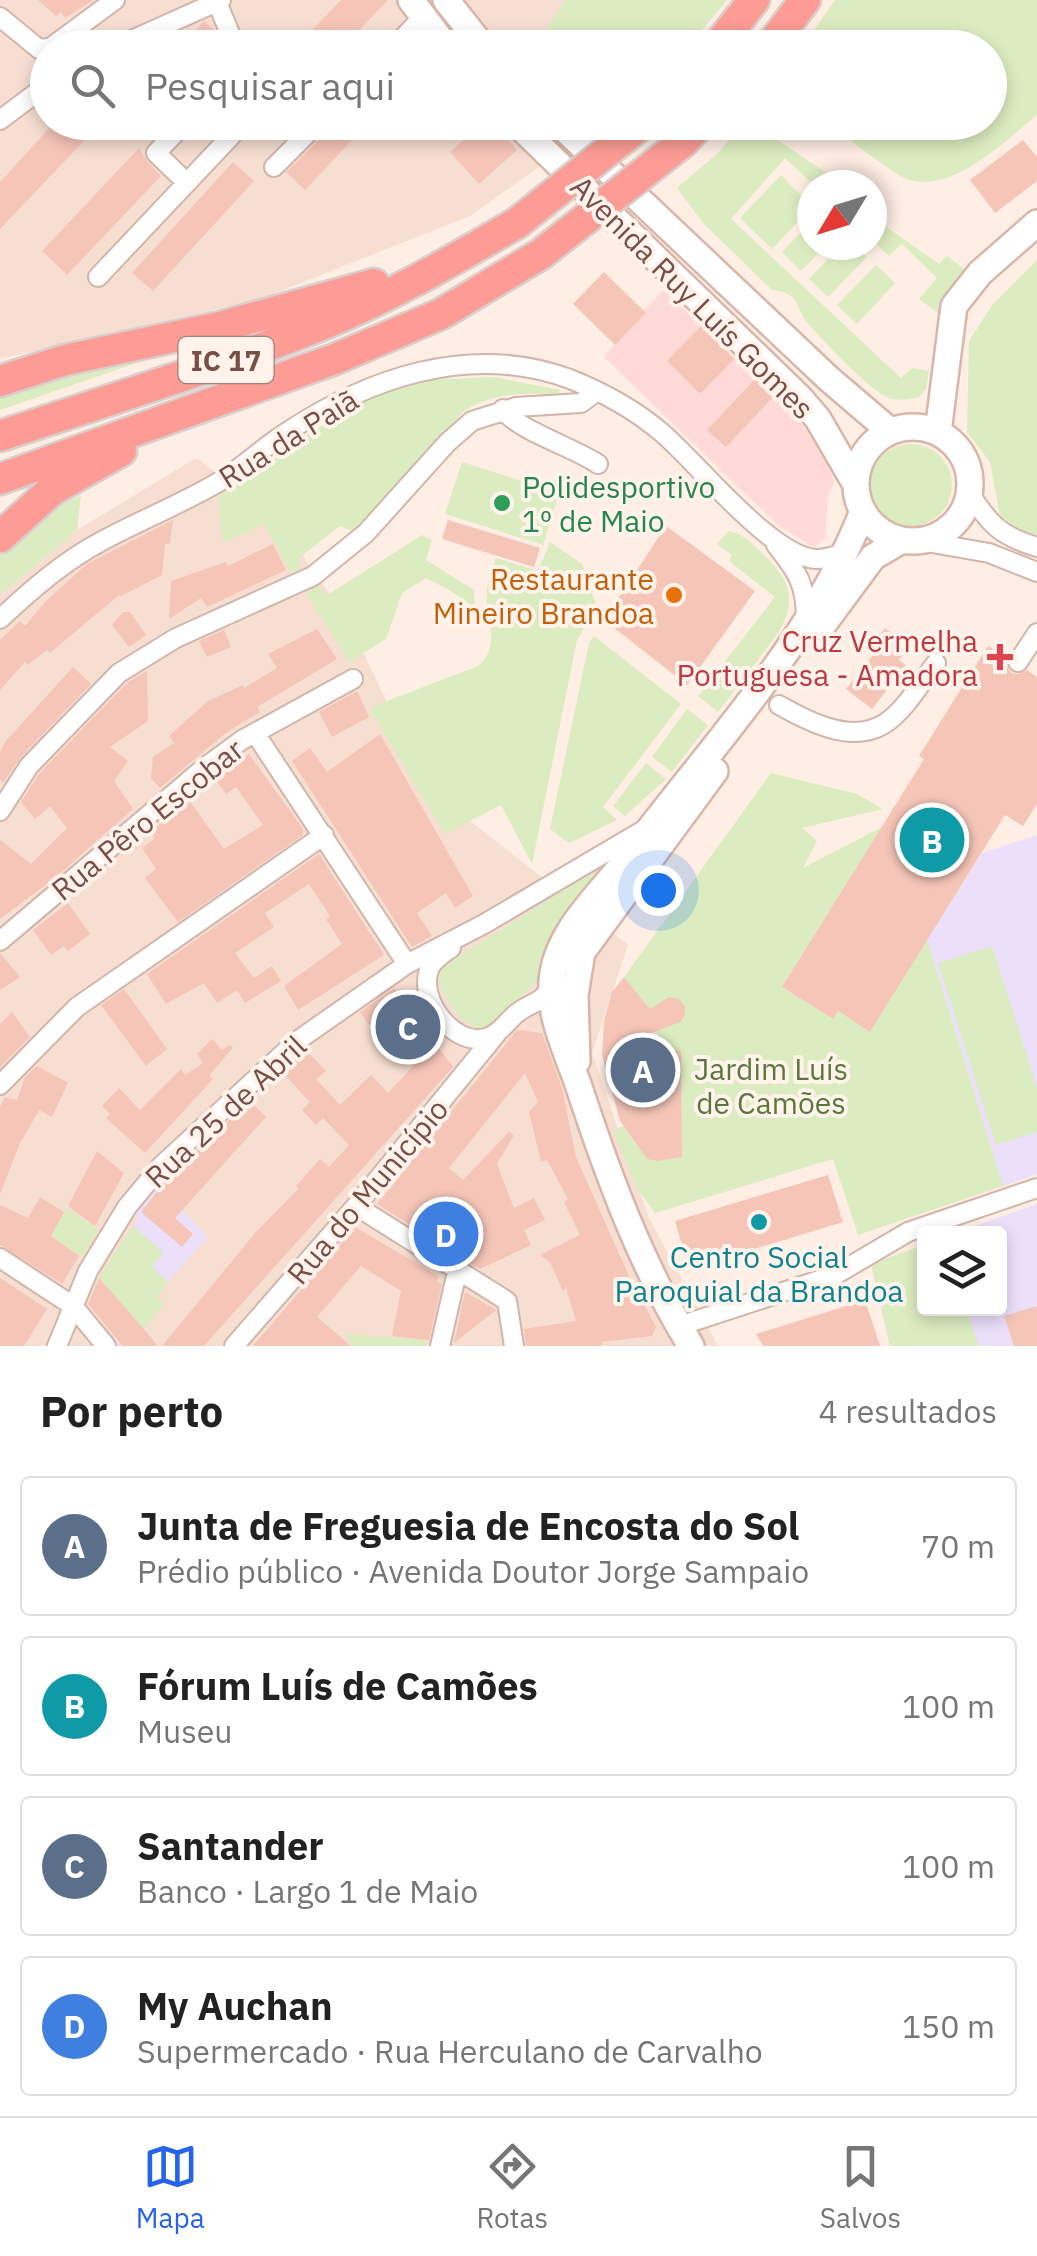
<!DOCTYPE html>
<html lang="pt">
<head>
<meta charset="utf-8">
<style>
	:root { --surface:#fff; --page:#f2f2f2; --text:#222; --muted:#767676; --line:#e0e0e0; --accent:#2563eb }
	body { margin:0; font-family:"IBM Plex Sans",sans-serif; background:var(--page); color:var(--text) }
	.controls { position:absolute; right:30px; bottom:30px; display:grid; overflow:hidden; border-radius:10px; box-shadow:0 5px 15px #0003 }
	.controls button { width:90px; height:90px; display:grid; place-items:center; padding:0; border:0; border-bottom:2px solid var(--line); background:var(--surface); color:var(--text); font:50px sans-serif }
	.compass { position:absolute; left:797px; top:170px; width:90px; height:90px; border-radius:50%; background:var(--surface); box-shadow:0 5px 15px #0003; rotate:232deg }
	.you { position:absolute; left:658px; top:890px; width:35px; height:35px; margin:-25px; border:8px solid #fff; border-radius:50%; background:#1a73e8; box-shadow:0 0 0 15px #1a73e833 }
	.badge { display:grid; place-items:center; width:65px; height:65px; border-radius:50%; background:var(--accent); color:#fff; font-size:32px; font-weight:700 }
	.pin { position:absolute; translate:-50% -50%; border:5px solid #fff; box-shadow:0 2px 10px #0006 }
	.list { margin:0; padding:0; list-style:none }
	h2 { display:flex; justify-content:space-between; align-items:center; height:130px; margin:0; padding:0 40px; font-size:42px }
	h2 small { font-size:32px; font-weight:400; color:var(--muted) }
	.list li { display:grid; grid-template-columns:65px 1fr auto; gap:30px; align-items:center; box-sizing:border-box; height:140px; margin:0 20px 20px; padding:0 20px; border:2px solid var(--line); border-radius:10px }
	.list b { display:block; font-size:38px; white-space:nowrap }
	.list p { margin:0; font-size:32px; white-space:nowrap; color:var(--muted) }
	.list em { font-size:32px; font-style:normal; color:var(--muted) }
	.icon { flex:none; width:55px; height:55px; fill:none; stroke:currentColor; stroke-width:2; stroke-linecap:round; stroke-linejoin:round }
	.map { position:relative; flex:none; width:1037px; height:1346px; overflow:hidden }
	.search { position:absolute; background:var(--surface); box-shadow:0 5px 15px #0003; left:30px; right:30px; top:30px; height:110px; display:flex; align-items:center; gap:25px; box-sizing:border-box; padding:0 35px; border-radius:55px; color:var(--muted); font-size:38px }
	.sheet { height:770px; background:var(--surface) }
	nav { display:flex; justify-content:space-around; align-items:center; box-sizing:border-box; height:140px; border-top:2px solid var(--line); background:var(--surface); font-size:28px; color:var(--muted) }
	nav a { display:grid; justify-items:center; gap:5px }
	nav .on { color:var(--accent) }
	.map>svg:first-child { display:block }
	.residential { fill:#f6ded1 }
	.commercial { fill:#ffdad6 }
	.education { fill:#ebdffa }
	.green { fill:#dbecc0 }
	.building { fill:#f5c5b8 }
	.lines { fill:none; stroke-linecap:round; stroke-linejoin:round }
	.street-casing { stroke:#d2b5ab; stroke-width:22 }
	.secondary-casing { stroke:#d8b6aa; stroke-width:30 }
	.highway-casing { stroke:#d9cecb; stroke-width:35 }
	.street { stroke:#fff; stroke-width:18 }
	.secondary { stroke:#fff; stroke-width:25 }
	.highway { stroke:#fc9c95; stroke-width:30 }
	.highway-bridge-casing { stroke:#d9cecb; stroke-width:35; stroke-linecap:butt }
	.highway-bridge { stroke:#fc9c95; stroke-width:30 }
	.leisure-dot { fill:#2e9e5b; stroke:#fff3eb; stroke-width:4 }
	.food-dot { fill:#e8710a; stroke:#fff3eb; stroke-width:4 }
	.health-dot { fill:#e0444e; stroke:#fff3eb; stroke-width:4 }
	.culture-dot { fill:#0f9aa8; stroke:#fff3eb; stroke-width:4 }
	.labels { text-anchor:middle; dominant-baseline:central; stroke-width:8; stroke-linejoin:round; paint-order:stroke }
	.shield { fill:#fff3eb; stroke:#a08078; stroke-width:2.5 }
	.shield-label { font-size:28px; font-weight:bold; fill:#784f47 }
	.street-label { font-size:30px; fill:#784f47; stroke:#fff3eb }
	.leisure-label { font-size:30px; fill:#27864d; stroke:#fff3eb; text-anchor:start }
	.food-label { font-size:30px; fill:#c56008; stroke:#fff3eb; text-anchor:end }
	.health-label { font-size:30px; fill:#be3a42; stroke:#fff3eb; text-anchor:end }
	.park-label { font-size:30px; fill:#59793c; stroke:#fff3eb }
	.culture-label { font-size:30px; fill:#0d838f; stroke:#fff3eb }
</style>
</head>
<body>
<div class="map">
<svg width="1037" height="1346" viewBox="0 0 1037 1346">
	<rect width="100%" height="100%" fill="#feeee3"/>
	<path class="residential" d="M 0,0 L 615,0 L 612,47 L 48,48 L 48,122 L 601,123 L 470,216 L 260,299 L 0,359 Z
		M 196,458 L 272,512 L 348,620 L 427,787 L 628,945 L 592,1053 L 649,1218 L 718,1346 L 0,1346 L 0,595 L 77,530 Z"/>
	<path class="commercial" d="M 663,290 L 780,400 L 808,431 L 828,465 L 834,482 L 828,497 L 825,540 L 813,547 L 779,526 L 604,357 Z"/>
	<path class="education" d="M 1037,835 L 1037,1174 L 1003,1186 L 927,940 L 982,853 Z
		M 160,1187 L 208,1237 L 168,1282 L 152,1267 L 163,1253 L 133,1226 L 139,1220 L 132,1212 Z
		M 1037,1204 L 1037,1346 L 890,1346 L 871,1264 L 924,1245 L 924,1308 L 1000,1308 L 1000,1234 L 955,1233 Z"/>
	<path class="green" d="M 565,0 L 727,0 L 688,47 L 549,47 L 549,25 Z
		M 835,0 L 1037,0 L 1037,115 C 1006,140 955,192 910,180 C 896,177 842,133 827,123 L 990,122 L 990,48 L 802,47 Z
		M 744,123 L 791,123 L 770,135 L 828,174 L 822,182 L 825,185 L 814,185 L 785,158 L 731,219 L 901,378 L 912,368 L 929,371 L 926,389 L 919,397 C 908,400 897,401 887,397 C 869,390 825,342 810,326 C 794,309 803,293 772,290 L 703,223 L 677,188 L 717,154 Z
		M 781,175 L 812,207 L 772,249 L 740,218 Z
		M 872,217 L 939,264 L 947,256 L 967,271 L 939,314 L 919,299 L 937,278 L 902,244 L 889,256 L 872,240 Z
		M 812,220 L 812,245 L 826,245 L 801,271 L 782,252 Z
		M 841,245 L 854,245 L 867,257 L 828,297 L 809,279 Z
		M 1037,260 L 1037,535 L 1021,530 L 1000,516 L 990,462 L 967,432 L 969,341 L 993,304 Z
		M 876,265 L 895,283 L 857,324 L 837,305 Z
		M 183,347 L 0,410 L 0,394 L 56,376 Z
		M 494,377 L 560,390 L 559,394 C 522,394 497,391 464,411 L 353,531 L 340,526 L 299,558 L 301,570 L 291,573 L 264,524 L 223,543 L 218,496 L 259,471 L 301,438 L 382,391 L 430,380 Z
		M870 485a41 41 0 1 1 82 0a41 41 0 1 1-82 0Z
		M 462,462 L 559,493 L 543,545 L 445,514 Z
		M 81,495 L 77,530 L 0,595 L 0,553 L 56,506 Z
		M 729,531 C 744,534 756,547 767,558 C 808,598 785,625 757,661 C 744,678 731,695 718,712 L 698,696 L 775,597 L 729,561 L 732,555 L 717,544 Z
		M 422,535 L 432,540 L 426,560 L 474,590 L 475,608 L 451,591 L 426,578 L 402,593 L 386,639 L 349,662 L 303,587 L 314,580 L 323,593 L 329,594 Z
		M 550,542 L 582,564 L 597,608 L 577,640 L 532,864 L 501,805 L 445,834 L 369,708 L 478,666 C 503,645 484,617 487,589 C 488,579 493,568 496,558 L 538,571 Z
		M 594,636 L 681,704 L 603,807 L 617,820 L 569,843 L 550,829 L 589,643 Z
		M 687,709 L 708,725 L 672,772 L 652,757 Z
		M 646,763 L 666,779 L 625,816 L 613,806 Z
		M 771,773 L 857,794 L 883,809 L 802,828 L 817,841 L 803,868 L 882,827 L 782,987 L 833,1019 L 838,1011 L 870,1032 L 927,940 L 1003,1186 L 858,1235 L 833,1159 L 655,1213 L 637,1188 L 613,1130 L 623,1126 C 645,1155 644,1164 682,1157 L 681,1052 L 668,1048 L 646,1020 L 647,1005 L 624,977 Z
		M 615,858 L 545,973 L 492,1025 L 477,1028 L 463,1021 L 446,999 L 439,981 L 444,965 Z
		M 992,946 L 1037,1088 L 1037,1132 L 996,1145 L 938,963 Z
		M 67,1208 L 99,1230 L 82,1257 L 51,1236 Z
		M 133,1226 L 163,1253 L 152,1267 L 168,1282 L 157,1297 L 164,1304 L 144,1329 L 98,1278 Z
		M 924,1245 L 924,1308 L 966,1309 L 979,1346 L 890,1346 L 871,1264 Z
		M 346,1334 L 426,1340 L 425,1346 L 352,1346 Z"/>
	<path class="building" d="M 38,0 L 94,0 L 65,18 L 61,12 L 56,16 Z
		M 341,0 L 388,0 L 342,48 L 295,48 Z
		M 204,21 L 216,32 L 222,48 L 180,48 Z
		M 55,122 L 102,122 L 0,229 L 0,182 Z
		M 331,122 L 369,122 L 305,190 L 286,172 L 328,131 Z
		M 483,122 L 493,122 L 517,150 L 479,184 L 450,152 Z
		M 1023,140 L 1037,157 L 1037,181 L 995,213 L 970,180 Z
		M 139,148 L 147,161 L 161,176 L 67,275 L 42,251 Z
		M 233,162 L 254,181 L 153,291 L 132,273 Z
		M 604,272 L 646,313 L 615,345 L 573,304 Z
		M 701,326 L 734,359 L 700,394 L 667,361 Z
		M 756,378 L 774,396 L 726,447 L 707,430 Z
		M 173,520 L 170,543 L 165,544 L 162,575 L 121,596 L 116,594 L 118,596 L 50,653 L 47,650 L 28,665 L 25,662 L 0,690 L 0,640 L 20,621 L 25,626 L 45,602 L 87,564 Z
		M 448,520 L 540,548 L 534,567 L 442,539 Z
		M 666,526 L 755,591 L 687,685 L 604,620 Z
		M 273,544 L 286,570 L 207,607 L 201,598 L 169,619 L 171,581 L 226,562 L 228,566 Z
		M 123,612 L 130,612 L 146,635 L 129,647 L 112,625 Z
		M 885,628 L 909,648 L 899,660 L 906,665 L 872,709 L 846,689 L 874,654 L 868,649 Z
		M 317,629 L 337,659 L 257,707 L 260,712 L 227,732 L 160,788 L 151,778 L 153,757 L 174,743 L 169,736 L 208,701 L 243,685 L 244,688 L 277,668 L 268,654 Z
		M 224,630 L 231,647 L 207,657 L 199,641 Z
		M 988,646 L 1007,658 L 1007,667 L 1012,673 L 1018,674 L 1027,670 L 1037,677 L 1037,804 L 1023,826 L 1005,815 L 870,1032 L 838,1011 L 833,1019 L 782,987 L 924,759 L 919,756 Z
		M 73,667 L 91,684 L 20,758 L 3,783 L 0,779 L 0,752 L 5,742 Z
		M 147,671 L 148,721 L 110,747 L 128,761 L 114,781 L 133,809 L 57,876 L 0,919 L 0,840 L 31,864 L 67,828 L 50,806 L 35,819 L 21,802 L 39,774 L 127,683 Z
		M 357,691 L 369,717 L 332,737 L 319,712 Z
		M 380,734 L 473,896 L 455,908 L 446,893 L 417,913 L 432,936 L 412,947 L 292,761 L 310,748 L 327,772 Z
		M 249,754 L 303,829 L 303,835 L 178,922 L 145,878 L 156,869 L 142,848 L 155,838 L 151,832 L 189,800 L 224,849 L 263,825 L 236,787 L 226,794 L 214,778 Z
		M 319,854 L 384,955 L 298,1010 L 284,986 L 342,944 L 326,919 L 330,916 L 309,884 L 265,913 L 274,927 L 235,953 L 254,978 L 272,966 L 281,981 L 245,1003 L 237,990 L 217,1003 L 204,983 L 166,1004 L 147,974 Z
		M 68,903 L 90,934 L 68,951 L 64,946 L 51,955 L 33,930 Z
		M 0,953 L 20,977 L 0,990 Z
		M 624,977 L 650,1009 L 669,997 L 679,999 L 685,1006 L 685,1015 L 680,1022 L 636,1039 L 681,1051 L 682,1157 L 658,1161 L 647,1159 L 620,1121 L 602,1055 L 604,1021 L 612,992 Z
		M 394,988 L 453,1067 L 204,1346 L 162,1346 L 256,1232 L 299,1188 L 296,1186 L 320,1159 L 329,1167 L 349,1145 L 323,1118 L 316,1125 L 302,1110 L 310,1102 L 282,1072 L 306,1050 L 326,1071 L 316,1079 L 340,1105 L 371,1075 L 388,1093 L 416,1063 L 400,1053 L 377,1020 L 369,1025 L 360,1012 Z
		M 124,989 L 167,1049 L 146,1066 L 101,1005 Z
		M 12,1012 L 30,1037 L 0,1067 L 0,1024 Z
		M 517,1030 L 542,1033 L 562,1088 L 576,1157 L 629,1276 L 656,1327 L 652,1336 L 601,1342 L 602,1346 L 526,1346 L 524,1329 L 576,1321 L 566,1288 L 563,1291 L 550,1262 L 540,1255 L 580,1235 L 564,1202 L 568,1199 L 547,1160 L 541,1162 L 529,1112 L 538,1102 L 525,1073 L 449,1168 L 463,1180 L 509,1132 L 514,1135 L 497,1164 L 514,1208 L 534,1198 L 545,1220 L 524,1230 L 531,1245 L 480,1269 L 377,1204 Z
		M 212,1039 L 222,1050 L 230,1045 L 233,1047 L 209,1076 L 213,1079 L 145,1153 L 106,1118 L 110,1114 L 102,1106 L 119,1088 L 140,1110 L 181,1069 L 185,1075 L 203,1063 L 197,1054 Z
		M 37,1066 L 68,1083 L 52,1117 L 39,1110 L 20,1143 L 0,1194 L 0,1107 L 5,1097 L 17,1100 L 25,1077 Z
		M 250,1101 L 266,1117 L 175,1218 L 193,1234 L 182,1247 L 141,1212 L 170,1175 Z
		M 97,1151 L 124,1173 L 95,1226 L 68,1206 Z
		M 828,1175 L 843,1222 L 689,1269 L 675,1221 Z
		M 40,1197 L 64,1212 L 51,1236 L 79,1256 L 62,1284 L 0,1245 L 0,1205 L 28,1218 Z
		M 355,1227 L 438,1276 L 437,1282 L 442,1284 L 429,1340 L 392,1336 L 401,1291 L 361,1266 L 317,1317 L 351,1346 L 253,1346 Z
		M 0,1278 L 47,1309 L 24,1346 L 0,1346 Z
		M 99,1278 L 129,1312 L 158,1346 L 123,1346 L 116,1338 L 88,1304 Z
		M 465,1292 L 496,1310 L 454,1343 Z
		M 865,1300 L 880,1346 L 763,1346 L 756,1334 Z
		M 1037,1306 L 1037,1346 L 1014,1346 L 1004,1316 Z"/>
	<g class="lines">
		<g class="street-casing">
			<path id="street" d="M 217,2 L 236,48
				M 0,17 L 39,49 L 48,48
				M 50,48 L 115,0
				M 114,48 L 221,0
				M 393,48 L 423,17
				M 0,120 L 48,84
				M 274,167 L 319,122
				M 186,182 L 156,153 L 186,122
				M 98,277 L 232,135 L 219,122
				M 503,409 C 513,428 575,448 598,464
				M 970,494 C 990,525 1001,536 1037,547
				M 921,541 L 989,553 L 1037,572
				M 776,545 C 798,573 806,584 806,620
				M 0,619 C 31,590 64,561 102,541 C 139,521 179,505 217,483 C 241,469 261,449 284,434 C 368,378 470,342 570,379 C 602,392 634,409 661,432 C 697,462 772,558 817,559 C 827,559 838,555 847,552
				M 1018,662 L 1037,633
				M 779,705 C 809,722 851,744 884,724 C 905,711 921,682 936,663
				M 255,733 L 407,964
				M 0,811 L 29,766 L 119,673 L 176,638 L 313,576 L 366,533 L 447,443 L 472,421 L 516,407 L 581,403 L 597,391
				M 0,941 L 204,768 L 242,740 L 353,679
				M 451,948 C 443,954 432,960 429,970 C 418,1000 454,1047 486,1038 C 500,1034 506,1022 517,1013 C 534,1000 539,1006 553,985
				M 0,1085 L 77,1007 L 324,835
				M 356,1206 L 507,1301 L 514,1346
				M 0,1258 L 73,1306 L 106,1346
				M 679,1326 L 835,1275 L 908,1232 L 1037,1188
				M 57,1346 L 88,1271 L 127,1207 L 161,1166 L 297,1041 L 407,964 L 484,924 L 642,831
				M 234,1346 L 356,1206 L 497,1033
				M 440,1346 L 457,1272"/>
		</g>
		<g class="secondary-casing">
			<path id="secondary" d="M 411,0 L 447,48
				M 446,0 L 484,48
				M 515,122 L 800,398 L 818,419 L 855,483
				M 557,122 L 829,379 L 890,431
				M856 484a57 57 0 1 1 114 0a57 57 0 1 1-114 0Z
				M 938,432 L 954,306 L 980,273 L 1037,223
				M 819,630 L 873,557 L 902,540
				M 577,1061 L 575,995 L 582,952 L 715,771
				M 691,1346 C 642,1267 609,1178 580,1090 C 568,1053 546,1014 553,973 C 560,929 600,894 626,860 C 709,748 812,643 863,511"/>
		</g>
		<g class="highway-casing">
			<path id="highway" d="M 716,48 L 754,0
				M 769,48 L 805,0
				M 683,142 L 702,122
				M 0,381 L 65,360 L 220,327 L 374,284
				M 0,436 C 109,400 220,366 326,323 C 392,296 455,259 517,223
				M 0,479 L 335,359 L 441,314 L 541,254
				M 0,537 L 52,490 L 121,451"/>
		</g>
		<use href="#street" class="street"/>
		<use href="#secondary" class="secondary"/>
		<use href="#highway" class="highway"/>
		<g class="highway-bridge-casing">
			<path id="highway-bridge" d="M 517,223 L 644,122
				M 541,254 L 683,142"/>
		</g>
		<use href="#highway-bridge" class="highway-bridge"/>
	</g>
	<circle class="leisure-dot" cx="502" cy="503" r="10"/>
	<circle class="food-dot" cx="674" cy="595" r="10"/>
	<path class="health-dot" d="M995 642h10v10h10v10h-10v10h-10v-10h-10v-10h10z"/>
	<circle class="culture-dot" cx="759" cy="1222" r="10"/>
	<g class="labels">
		<rect class="shield" x="178.5" y="337" width="95" height="46" rx="8"/>
		<g class="shield-label">
			<text x="226" y="360">IC 17</text>
		</g>
		<g class="street-label">
			<text transform="translate(693 297) rotate(45)">Avenida Ruy Luís Gomes</text>
			<text transform="translate(288 438) rotate(-32)">Rua da Paiã</text>
			<text transform="translate(147 819) rotate(-39)">Rua Pêro Escobar</text>
			<text transform="translate(225 1111) rotate(-43)">Rua 25 de Abril</text>
			<text transform="translate(367 1191) rotate(-50)">Rua do Município</text>
		</g>
		<g class="leisure-label">
			<text x="522" y="486">Polidesportivo<tspan x="522" dy="34">1º de Maio</tspan></text>
		</g>
		<g class="food-label">
			<text x="654" y="578">Restaurante<tspan x="654" dy="34">Mineiro Brandoa</tspan></text>
		</g>
		<g class="health-label">
			<text x="978" y="640">Cruz Vermelha<tspan x="978" dy="34">Portuguesa - Amadora</tspan></text>
		</g>
		<g class="park-label">
			<text x="771" y="1068">Jardim Luís<tspan x="771" dy="34">de Camões</tspan></text>
		</g>
		<g class="culture-label">
			<text x="759" y="1256">Centro Social<tspan x="759" dy="34">Paroquial da Brandoa</tspan></text>
		</g>
	</g>
</svg>
<div class="controls">
<button><svg class="icon" aria-label="layers" viewBox="0 0 24 24"><path d="M12 4l9 5-9 5-9-5zM3 14l9 5 9-5"/></svg></button>
</div>
<svg class="compass" viewBox="-18 -18 36 36"><path d="M0-13l5 13h-10z" fill="#e53935"/><path d="M0 13l5-13h-10z" fill="#767676"/></svg>
<div class="you"></div>
<div class="pin badge" style="left:643px;top:1070px;background:#5c6f8a">A</div>
<div class="pin badge" style="left:932px;top:840px;background:#0f9aa8">B</div>
<div class="pin badge" style="left:408px;top:1027px;background:#5c6f8a">C</div>
<div class="pin badge" style="left:446px;top:1234px;background:#3f7fe0">D</div>
<div class="search"><svg class="icon" aria-label="search" viewBox="0 0 24 24"><circle cx="10" cy="10" r="6"/><path d="M15 15l6 6"/></svg>Pesquisar aqui</div>
</div>
<section class="sheet">
<h2>Por perto<small>4 resultados</small></h2>
<ul class="list">
<li><span class="badge" style="background:#5c6f8a">A</span><div><b>Junta de Freguesia de Encosta do Sol</b><p>Prédio público · Avenida Doutor Jorge Sampaio</p></div><em>70 m</em></li>
<li><span class="badge" style="background:#0f9aa8">B</span><div><b>Fórum Luís de Camões</b><p>Museu</p></div><em>100 m</em></li>
<li><span class="badge" style="background:#5c6f8a">C</span><div><b>Santander</b><p>Banco · Largo 1 de Maio</p></div><em>100 m</em></li>
<li><span class="badge" style="background:#3f7fe0">D</span><div><b>My Auchan</b><p>Supermercado · Rua Herculano de Carvalho</p></div><em>150 m</em></li>
</ul>
</section>
<nav>
<a class="on"><svg class="icon" aria-label="map" viewBox="0 0 24 24"><path d="M3 6l6-2 6 2 6-2v14l-6 2-6-2-6 2zM9 4v14M15 6v14"/></svg>Mapa</a>
<a><svg class="icon" aria-label="directions" viewBox="0 0 24 24"><path d="M12 3l9 9-9 9-9-9zM9 14v-3h6M13 9l2 2-2 2"/></svg>Rotas</a>
<a><svg class="icon" aria-label="saved" viewBox="0 0 24 24"><path d="M7 4h10v16l-5-4-5 4z"/></svg>Salvos</a>
</nav>
</body>
</html>
